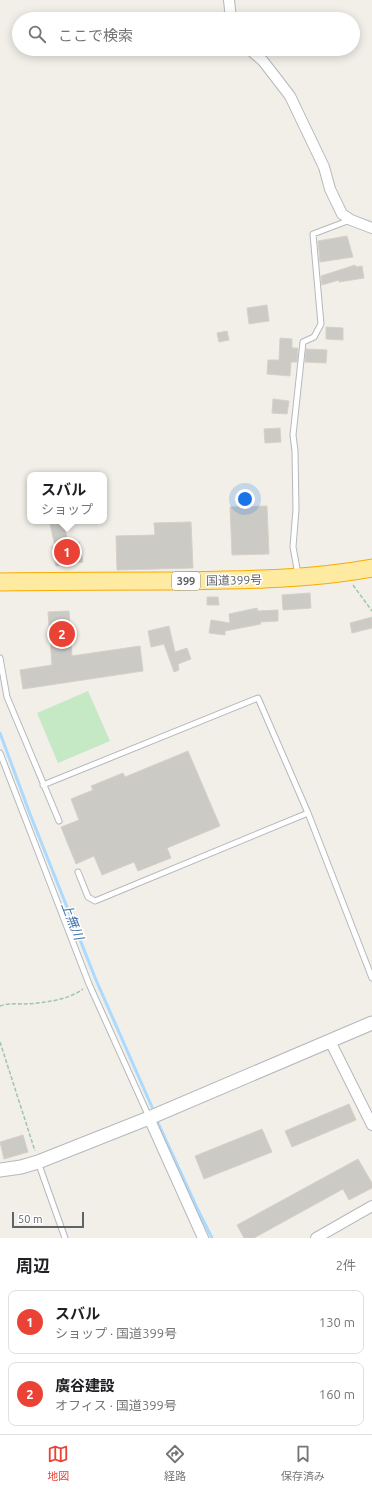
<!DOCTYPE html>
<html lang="ja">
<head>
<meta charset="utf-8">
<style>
	:root { --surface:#fff; --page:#f6f6f6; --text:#202124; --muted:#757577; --line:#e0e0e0; --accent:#ea4335 }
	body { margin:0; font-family:Ubuntu,"Noto Sans JP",sans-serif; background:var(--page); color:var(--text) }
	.scale { position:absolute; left:12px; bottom:10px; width:72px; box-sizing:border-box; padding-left:4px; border:2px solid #5f6368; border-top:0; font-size:11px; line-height:14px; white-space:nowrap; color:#5f6368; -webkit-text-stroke:3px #fff; paint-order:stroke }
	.you { position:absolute; left:245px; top:499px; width:14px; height:14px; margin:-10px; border:3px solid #fff; border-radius:50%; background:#1a73e8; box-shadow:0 0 0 6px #1a73e833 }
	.badge { display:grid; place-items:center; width:26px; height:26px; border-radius:50%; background:var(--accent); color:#fff; font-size:13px; font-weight:700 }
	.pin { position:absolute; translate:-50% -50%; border:2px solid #fff; box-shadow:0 1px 4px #0006 }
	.popup { position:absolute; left:27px; top:472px; width:80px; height:52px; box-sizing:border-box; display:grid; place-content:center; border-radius:8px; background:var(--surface); filter:drop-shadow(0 1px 3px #0005); font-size:13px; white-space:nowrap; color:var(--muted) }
	.popup b { font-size:15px; color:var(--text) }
	.popup::after { content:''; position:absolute; left:50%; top:100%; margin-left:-8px; border:8px solid transparent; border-top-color:var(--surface) }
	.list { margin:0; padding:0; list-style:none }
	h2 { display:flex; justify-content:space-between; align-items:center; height:52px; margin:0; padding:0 16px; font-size:17px }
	h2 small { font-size:13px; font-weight:400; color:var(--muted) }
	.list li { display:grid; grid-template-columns:26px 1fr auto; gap:12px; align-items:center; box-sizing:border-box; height:64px; margin:0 8px 8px; padding:0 8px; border:1px solid var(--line); border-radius:8px }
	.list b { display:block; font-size:15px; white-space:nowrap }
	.list p { margin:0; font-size:13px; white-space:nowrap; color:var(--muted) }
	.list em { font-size:13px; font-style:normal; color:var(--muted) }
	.icon { flex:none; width:22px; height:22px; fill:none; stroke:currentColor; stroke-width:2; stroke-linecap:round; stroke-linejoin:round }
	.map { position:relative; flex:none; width:372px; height:1238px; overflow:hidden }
	.search { position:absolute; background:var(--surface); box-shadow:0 2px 10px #0003; left:12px; right:12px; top:12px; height:44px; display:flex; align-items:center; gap:10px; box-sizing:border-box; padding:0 14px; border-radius:22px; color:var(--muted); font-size:15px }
	.sheet { height:196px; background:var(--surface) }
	nav { display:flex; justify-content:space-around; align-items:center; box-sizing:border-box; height:56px; border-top:1px solid var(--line); background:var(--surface); font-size:11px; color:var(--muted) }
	nav a { display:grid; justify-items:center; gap:2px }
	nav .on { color:var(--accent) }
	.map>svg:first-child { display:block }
	.green { fill:#c5e8c5 }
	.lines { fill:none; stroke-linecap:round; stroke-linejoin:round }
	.stream { stroke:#aadaff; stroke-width:3 }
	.building { fill:#cccac5; stroke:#d6d1c6 }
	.service-casing { stroke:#b5b8bc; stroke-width:7 }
	.minor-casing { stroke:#b5b8bc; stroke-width:12 }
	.tertiary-casing { stroke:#b5b8bc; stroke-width:15 }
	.trunk-casing { stroke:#f9ab00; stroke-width:19 }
	.path { stroke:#9cc7a9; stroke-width:1.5; stroke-dasharray:4 2; stroke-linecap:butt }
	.service { stroke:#fff; stroke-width:5 }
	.minor { stroke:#fff; stroke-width:10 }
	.tertiary { stroke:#fff; stroke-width:13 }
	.trunk { stroke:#feeaa1; stroke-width:17 }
	.labels { text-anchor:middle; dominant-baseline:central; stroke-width:3; stroke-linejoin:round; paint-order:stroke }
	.shield { fill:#fff; stroke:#8f9295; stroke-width:1 }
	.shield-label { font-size:11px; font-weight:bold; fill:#5f6368 }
	.street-label { font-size:12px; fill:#5f6368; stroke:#fff }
	.water-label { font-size:13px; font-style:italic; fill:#4174aa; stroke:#fff }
</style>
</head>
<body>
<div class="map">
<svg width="372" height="1238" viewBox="0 0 372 1238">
	<rect width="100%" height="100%" fill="#f1efe8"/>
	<path class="green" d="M 88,691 L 110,741 L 58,763 L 37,713 Z"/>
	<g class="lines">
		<path class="stream" d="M 0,733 L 30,814 L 96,980 L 152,1107
			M 158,1123 L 197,1208 L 212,1238"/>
	</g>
	<path class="building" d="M 347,236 L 353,257 L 320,262 L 318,241 Z
		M 355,265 L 356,267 L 362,266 L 364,278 L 339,282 L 339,280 L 322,285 L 321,276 Z
		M 267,305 L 269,321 L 249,324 L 247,308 Z
		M 326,327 L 343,328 L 343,340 L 326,339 Z
		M 227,331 L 229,340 L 219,342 L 217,333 Z
		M 280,338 L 292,339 L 292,348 L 298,348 L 297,362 L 291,362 L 290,376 L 267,374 L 268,360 L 279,360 Z
		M 306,349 L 327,350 L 326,363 L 305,362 Z
		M 273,399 L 289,401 L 287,414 L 272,413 Z
		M 280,428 L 281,442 L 265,443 L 264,429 Z
		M 267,506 L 269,554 L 232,555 L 230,507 Z
		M 64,522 L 68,544 L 79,542 L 83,562 L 56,566 L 52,547 L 55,546 L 50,524 Z
		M 191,522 L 193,568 L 117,570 L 116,536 L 155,535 L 154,523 Z
		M 310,593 L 311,608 L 283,610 L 282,595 Z
		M 207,597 L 218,597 L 219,605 L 207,605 Z
		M 257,608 L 258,611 L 278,610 L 278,621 L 260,622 L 261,624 L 225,631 L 225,635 L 209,633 L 211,620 L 230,623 L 229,614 Z
		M 69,611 L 72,656 L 140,646 L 143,671 L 23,689 L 20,670 L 52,665 L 48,612 Z
		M 372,617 L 372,628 L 352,633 L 350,623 Z
		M 169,626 L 175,652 L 187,648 L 191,659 L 178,664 L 179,670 L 174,672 L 164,644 L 151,647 L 148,631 Z
		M 188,751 L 220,826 L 167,848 L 171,858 L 138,871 L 134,862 L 102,875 L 94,856 L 76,864 L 61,827 L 79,820 L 71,799 L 93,790 L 91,786 L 123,773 L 125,777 Z
		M 349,1104 L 356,1120 L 292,1147 L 285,1131 Z
		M 262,1129 L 272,1152 L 204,1179 L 195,1156 Z
		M 23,1135 L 28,1152 L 4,1159 L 0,1142 Z
		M 358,1159 L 372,1183 L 372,1188 L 349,1200 L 343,1189 L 254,1238 L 244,1238 L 237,1225 Z"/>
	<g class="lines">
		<g class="service-casing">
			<path id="service" d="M 298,574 L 293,547 L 296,509 L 295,451 L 293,435 L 303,342 L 314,337 L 321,324 L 313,234 L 350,220
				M 0,658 L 7,697 L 59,821
				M 0,753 L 89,984 L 149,1117
				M 43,785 L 258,698 L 308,813 L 372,978
				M 78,872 L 88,897 L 95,901 L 308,813
				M 38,1162 L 65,1238"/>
		</g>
		<g class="minor-casing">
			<path id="minor" d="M 229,0 L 231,19
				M 249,49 L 263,61 L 290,96 L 324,167 L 330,189 L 342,214 L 351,220 L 372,228
				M 330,1041 L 372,1125
				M 149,1118 L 203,1238
				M 316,1238 L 372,1206"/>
		</g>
		<g class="tertiary-casing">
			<path id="tertiary" d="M 0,1170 L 21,1167 L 38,1162 L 149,1118 L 372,1023"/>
		</g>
		<g class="trunk-casing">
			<path id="trunk" d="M 0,582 C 58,581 115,581 173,581 C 240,580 306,580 372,568"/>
		</g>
		<path class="path" d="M 353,585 L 372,611
			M 0,1006 C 8,1003 17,1004 25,1004 C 44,1003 68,1000 83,989
			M 0,1042 L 35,1151"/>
		<use href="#service" class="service"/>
		<use href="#minor" class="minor"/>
		<use href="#tertiary" class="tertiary"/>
		<use href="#trunk" class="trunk"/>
	</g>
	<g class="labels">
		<rect class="shield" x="172" y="572" width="28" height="18" rx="3"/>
		<g class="shield-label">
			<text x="186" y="581">399</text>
		</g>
		<g class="street-label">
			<text transform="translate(234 580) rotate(-1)">国道399号</text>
		</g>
		<g class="water-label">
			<text transform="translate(73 921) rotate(69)">上無川</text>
		</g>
	</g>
</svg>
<div class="scale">50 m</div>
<div class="you"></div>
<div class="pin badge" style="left:67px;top:552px">1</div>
<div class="popup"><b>スバル</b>ショップ</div>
<div class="pin badge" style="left:62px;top:634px">2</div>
<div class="search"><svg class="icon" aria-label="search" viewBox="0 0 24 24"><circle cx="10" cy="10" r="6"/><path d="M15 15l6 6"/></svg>ここで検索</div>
</div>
<section class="sheet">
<h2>周辺<small>2件</small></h2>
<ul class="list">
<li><span class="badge">1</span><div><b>スバル</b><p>ショップ · 国道399号</p></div><em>130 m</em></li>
<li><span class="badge">2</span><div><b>廣谷建設</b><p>オフィス · 国道399号</p></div><em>160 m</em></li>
</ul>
</section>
<nav>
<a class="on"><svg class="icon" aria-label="map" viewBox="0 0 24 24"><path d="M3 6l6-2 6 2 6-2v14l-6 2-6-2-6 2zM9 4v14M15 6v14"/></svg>地図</a>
<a><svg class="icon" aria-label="directions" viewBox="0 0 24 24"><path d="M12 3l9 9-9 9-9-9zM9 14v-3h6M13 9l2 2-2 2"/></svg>経路</a>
<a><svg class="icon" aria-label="saved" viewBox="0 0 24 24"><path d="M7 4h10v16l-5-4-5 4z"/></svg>保存済み</a>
</nav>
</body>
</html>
